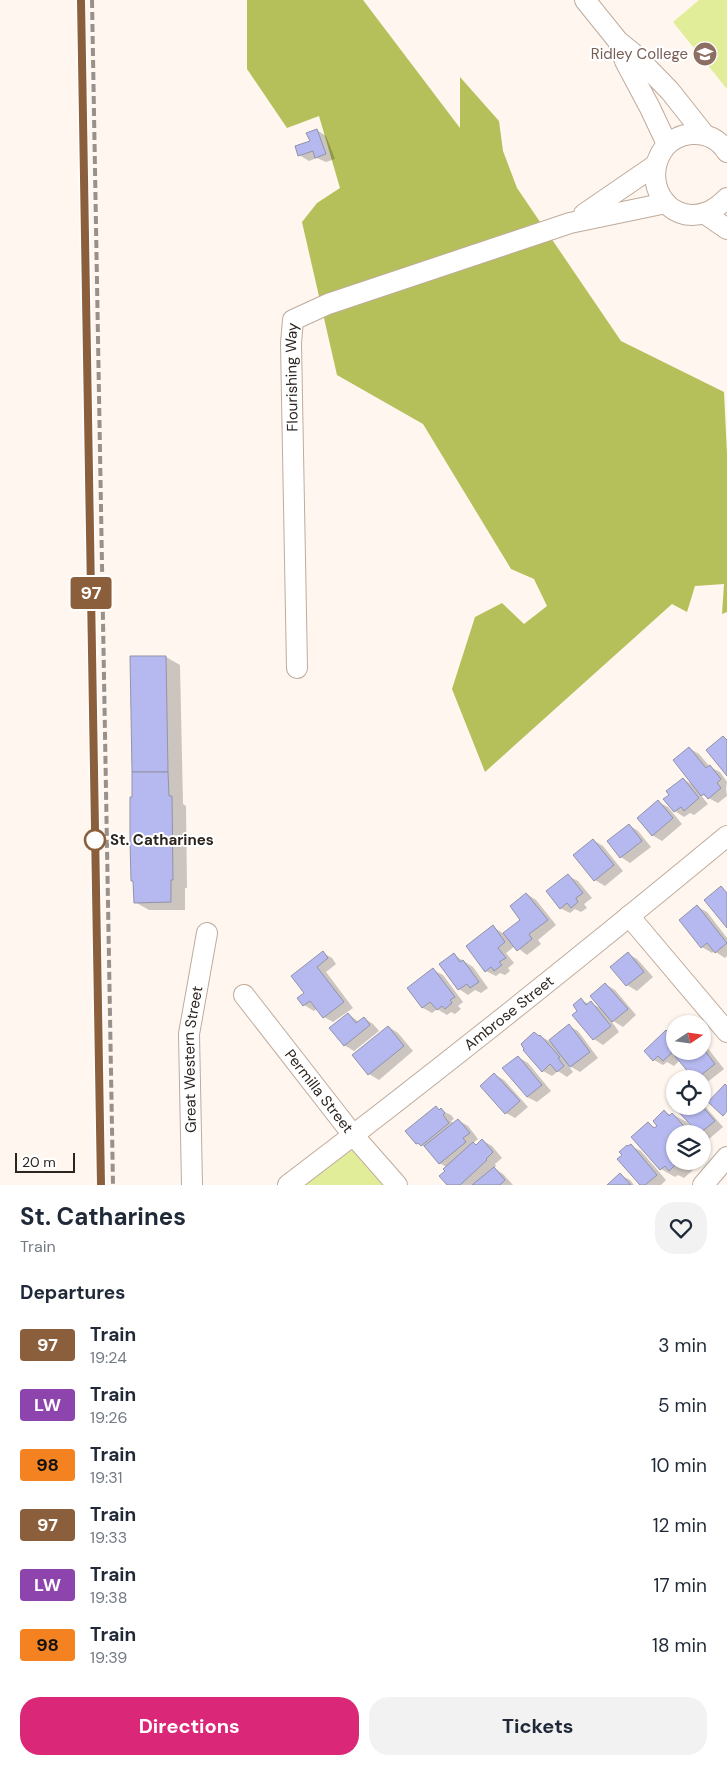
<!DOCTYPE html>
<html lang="en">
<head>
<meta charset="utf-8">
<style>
	body { margin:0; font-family:"DM Sans",sans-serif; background:#f2f2f3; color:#1f2937; height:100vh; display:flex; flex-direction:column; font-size:19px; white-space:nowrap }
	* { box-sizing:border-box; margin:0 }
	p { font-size:16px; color:#747a83 }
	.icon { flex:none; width:28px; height:28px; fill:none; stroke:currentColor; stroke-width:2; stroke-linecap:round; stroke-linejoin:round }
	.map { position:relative; height:1185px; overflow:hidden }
	.side { display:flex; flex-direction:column; background:#fff; flex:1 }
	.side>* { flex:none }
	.badge { padding:0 10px; border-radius:4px; font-size:18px; line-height:32px }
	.needle { width:32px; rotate:77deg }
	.buttons { position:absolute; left:666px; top:1015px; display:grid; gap:10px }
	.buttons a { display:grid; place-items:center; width:45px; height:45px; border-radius:50%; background:#fff; box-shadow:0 1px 4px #0004; font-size:25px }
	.scale { position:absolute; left:15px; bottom:12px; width:60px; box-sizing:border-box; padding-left:5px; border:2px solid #2c251f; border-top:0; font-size:14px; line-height:18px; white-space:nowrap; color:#2c251f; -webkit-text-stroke:4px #fff; paint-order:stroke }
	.map>.badge { position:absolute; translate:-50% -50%; box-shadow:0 0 0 2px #fff }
	h2 { padding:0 20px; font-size:19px; line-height:45px }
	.round { display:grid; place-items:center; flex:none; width:52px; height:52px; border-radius:20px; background:#f2f2f3 }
	.head { display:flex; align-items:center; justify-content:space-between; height:85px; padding:0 20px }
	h1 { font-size:24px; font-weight:700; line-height:38px }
	.primary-button { display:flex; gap:10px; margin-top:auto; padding:10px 20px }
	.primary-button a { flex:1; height:58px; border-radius:20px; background:#db2777; color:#fff; font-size:20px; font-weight:700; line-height:58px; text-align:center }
	.primary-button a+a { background:#f2f2f3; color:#1f2937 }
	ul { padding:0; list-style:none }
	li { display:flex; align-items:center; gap:15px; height:60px; padding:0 20px }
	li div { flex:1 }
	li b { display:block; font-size:19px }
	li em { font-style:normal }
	li .badge { min-width:55px; font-weight:700; text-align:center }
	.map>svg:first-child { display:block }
</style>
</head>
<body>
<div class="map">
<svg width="727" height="1185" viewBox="0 0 727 1185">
	<rect width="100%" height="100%" fill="#fef6ef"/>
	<g fill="#e2ed9a">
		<polygon points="699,0 727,0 727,89 673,22"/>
		<polygon points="355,1150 387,1185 305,1185 346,1152"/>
	</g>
	<polygon fill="#b5c05a" points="247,0 363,0 460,128 460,77 499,121 503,151 517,188 621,341 724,392 727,454 727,612 722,614 724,584 695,586 687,612 672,604 485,772 452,689 475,617 502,603 524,624 547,606 534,579 511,569 423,424 337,375 302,222 317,203 340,188 319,116 287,128 247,69"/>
	<g fill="#0003">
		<polygon points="317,130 326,136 335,159 326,162 317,158 309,161 299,155 311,142"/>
		<polygon points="166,657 180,665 183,804 186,806 187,888 185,888 185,910 149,910 135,902 134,798"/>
		<polygon points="689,748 699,754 710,767 720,772 727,782 726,789 727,796 718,803 699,793 708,804 694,815 690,813 684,817 675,811 671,795 683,779 695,786"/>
		<polygon points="658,802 668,807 682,824 662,841 652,835"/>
		<polygon points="629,825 638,831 651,847 630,863 621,857"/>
		<polygon points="593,840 603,846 623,871 605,886 595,880 575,855"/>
		<polygon points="568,876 578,881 592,898 584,904 587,908 581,912 575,909 570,913 560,908"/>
		<polygon points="527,894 536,900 556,925 538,940 541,944 527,955 515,946 506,953 514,963 508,968 510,971 505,975 500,973 496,976 486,971 467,946 493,927 504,934 522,920"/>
		<polygon points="698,907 707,912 727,938 727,956 725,958 714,951 712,953 702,947"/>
		<polygon points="323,953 332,958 336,964 326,972 353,1008 333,1022 324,1017 317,1008 314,1011 304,1005 299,999 305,994"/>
		<polygon points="628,954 637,959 653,977 637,991 627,985 612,967"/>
		<polygon points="454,955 473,967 488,988 481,993 475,990 468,995 459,989"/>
		<polygon points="433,970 443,975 463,1002 458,1006 461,1009 455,1014 451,1012 447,1015 437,1009 432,1013 423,1008 409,988"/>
		<polygon points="605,984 615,990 636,1015 623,1027 610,1019 619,1032 603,1045 594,1039 579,1011 581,1000 589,1004 591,1003 602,1009"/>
		<polygon points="348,1014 359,1022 364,1018 373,1024 379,1031 354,1051 344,1045"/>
		<polygon points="569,1026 578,1031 598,1058 580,1072 568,1065 573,1072 567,1077 558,1071 552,1076 543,1071 535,1033 554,1044"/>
		<polygon points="389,1027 398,1033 413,1051 379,1080 369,1074"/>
		<polygon points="666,1031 675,1036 675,1051 702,1051 702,1045 706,1046 724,1069 705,1084 702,1083 702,1079 695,1079 680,1060 674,1066 667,1062 663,1065 654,1060"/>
		<polygon points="518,1057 528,1063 551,1091 537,1102 527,1097"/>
		<polygon points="494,1074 504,1080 528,1107 515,1118 506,1113"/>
		<polygon points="702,1103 723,1127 709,1139 701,1134 677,1108 679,1106 702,1106"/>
		<polygon points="436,1108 451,1115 454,1119 451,1121 454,1124 458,1120 468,1126 478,1139 473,1143 477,1145 482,1140 492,1146 502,1158 495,1164 496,1166 494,1168 503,1174 513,1185 449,1185 447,1167 439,1163 427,1148 417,1143"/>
		<polygon points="665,1112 671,1115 672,1114 687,1122 697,1134 675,1134 675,1161 702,1161 702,1140 709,1147 706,1150 710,1155 699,1165 693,1161 689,1164 694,1169 684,1178 678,1175 675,1177 661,1169 648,1124 656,1128"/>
		<polygon points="631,1146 641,1151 666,1180 661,1185 642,1185"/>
		<polygon points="620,1175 630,1180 634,1185 609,1185"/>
	</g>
	<g fill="#b6b9f0" stroke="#9193a8">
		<polygon points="317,129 326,154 315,158 313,151 298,156 295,146 310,141 306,133"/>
		<polygon points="130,656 166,656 168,772 132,772"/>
		<polygon points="723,736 727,740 727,776 706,750"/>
		<polygon points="689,747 706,768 710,765 721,779 717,783 721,788 708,799 704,794 701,796 673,760"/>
		<polygon points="132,772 168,772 169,796 172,796 173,880 171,880 171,902 134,903 133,881 131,881 130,840 130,797 132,797"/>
		<polygon points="683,778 699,798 684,811 681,807 674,812 663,799 669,795 666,791"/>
		<polygon points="658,800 673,818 652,836 637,818"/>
		<polygon points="629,824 642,841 620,858 607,841"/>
		<polygon points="593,839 614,865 594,881 573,855"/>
		<polygon points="568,874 583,893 576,898 578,902 571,908 567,903 560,909 546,891"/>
		<polygon points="721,886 727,893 727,928 704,900"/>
		<polygon points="526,893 548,920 529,934 532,939 517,951 503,933 520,920 510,906"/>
		<polygon points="697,905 727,943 715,953 707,943 701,948 679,920"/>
		<polygon points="493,925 505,942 498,948 506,958 499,962 502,965 494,971 491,967 485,972 466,946"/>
		<polygon points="323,951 328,958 317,967 344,1002 323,1018 310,1001 303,1006 297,998 304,993 291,976"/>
		<polygon points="628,952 644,972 626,986 610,967"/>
		<polygon points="454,953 460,962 463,960 479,982 470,988 467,984 458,990 439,964"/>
		<polygon points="433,968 455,997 450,1000 452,1003 445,1009 442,1006 437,1010 430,1002 422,1008 407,988"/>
		<polygon points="605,983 628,1009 612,1022 590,996"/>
		<polygon points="581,998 586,1005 591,1001 611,1026 593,1040 572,1015 577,1011 573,1005"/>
		<polygon points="348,1013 356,1023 364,1017 370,1025 344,1046 329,1028"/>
		<polygon points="569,1024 590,1052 570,1067 549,1040"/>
		<polygon points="388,1026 404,1046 368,1075 352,1055"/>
		<polygon points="666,1030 675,1039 675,1050 663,1061 658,1056 653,1061 644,1051"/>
		<polygon points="534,1032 539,1036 540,1035 560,1057 558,1058 564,1066 557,1072 550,1064 542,1072 523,1050 524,1049 521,1044"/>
		<polygon points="702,1047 715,1064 696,1079 694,1079 675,1056 681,1051 702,1051"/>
		<polygon points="518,1056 542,1085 527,1097 502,1068"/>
		<polygon points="494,1073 520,1101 505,1114 480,1086"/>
		<polygon points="725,1084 727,1086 727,1111 723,1116 708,1102"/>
		<polygon points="436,1106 439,1110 441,1108 445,1113 443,1115 449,1123 421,1146 418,1143 416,1144 405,1131"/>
		<polygon points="677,1106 702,1106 715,1121 699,1134 675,1108"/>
		<polygon points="664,1110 669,1116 672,1113 691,1134 675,1134 675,1161 679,1161 669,1171 665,1166 660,1170 631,1137 648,1122 654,1128 657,1126 653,1121"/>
		<polygon points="458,1119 470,1133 463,1138 466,1142 439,1164 424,1146"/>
		<polygon points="482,1139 493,1152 486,1159 487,1160 460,1185 447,1185 439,1176 445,1171 443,1169 473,1142 476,1145"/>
		<polygon points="631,1144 657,1175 645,1185 640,1185 617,1159 622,1155 619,1152 627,1145 628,1146"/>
		<polygon points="494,1167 505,1180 500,1185 472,1185"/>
		<polygon points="620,1173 631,1185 607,1185"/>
	</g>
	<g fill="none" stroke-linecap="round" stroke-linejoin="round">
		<defs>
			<g id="minor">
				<polyline points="585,0 618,41 634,54 670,91 704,134"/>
				<polyline points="619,45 625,61 650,108 667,144"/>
				<path d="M727,152c-8,-13 -21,-19 -36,-18 -10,1 -20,6 -26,13 -25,32 1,78 40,66 9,-3 15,-8 22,-15"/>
				<polyline points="704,213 727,229"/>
				<polyline points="584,214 654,166"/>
				<path id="s1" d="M297,668l-6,-325 2,-23 35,-16 242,-81 96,-20"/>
				<polyline points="629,916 727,1032"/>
				<path id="s2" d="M244,995l109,140 44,50"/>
				<path id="s3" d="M192,1185l-3,-151 18,-101"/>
				<path id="s4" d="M288,1185c149,-113 295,-230 439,-349"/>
				<polyline points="703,1185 727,1157"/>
			</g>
		</defs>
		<use href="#minor" stroke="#bfab9c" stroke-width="22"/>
		<use href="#minor" stroke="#fff" stroke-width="20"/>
		<g stroke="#98908a" stroke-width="4" stroke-dasharray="8 4" stroke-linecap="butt">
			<polyline points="81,0 101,1185"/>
			<polyline points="92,0 113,1185"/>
		</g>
	</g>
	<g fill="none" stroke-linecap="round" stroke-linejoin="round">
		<defs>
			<polyline id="line" points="81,0 101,1185"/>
		</defs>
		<use href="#line" stroke="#fff" stroke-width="11"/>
		<use href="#line" stroke="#8b5e3c" stroke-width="8"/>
	</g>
	<defs>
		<symbol id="school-disc" viewBox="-11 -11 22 22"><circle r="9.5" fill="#8d6e63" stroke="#fff"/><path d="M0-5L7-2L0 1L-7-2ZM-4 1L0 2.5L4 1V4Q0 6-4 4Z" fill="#fff"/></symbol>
	</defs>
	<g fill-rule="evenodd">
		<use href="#school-disc" x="691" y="40" width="28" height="28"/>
	</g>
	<circle fill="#fff" stroke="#8b5e3c" stroke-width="2.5" cx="95" cy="840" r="10"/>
	<g text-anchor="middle" stroke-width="4" stroke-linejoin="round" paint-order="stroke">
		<g font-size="15" fill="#785e54" stroke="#fff" text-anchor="end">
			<text x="688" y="59">Ridley College</text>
		</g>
		<g font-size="15" fill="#2c251f" stroke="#fff">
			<text dy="5" stroke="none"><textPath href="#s1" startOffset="291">Flourishing Way</textPath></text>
			<text dy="5" stroke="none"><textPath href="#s4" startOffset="280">Ambrose Street</textPath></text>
			<text dy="5" stroke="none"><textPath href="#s3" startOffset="126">Great Western Street</textPath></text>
			<text dy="5" stroke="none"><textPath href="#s2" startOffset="122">Permilla Street</textPath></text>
		</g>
		<g font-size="15" font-weight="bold" fill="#2c251f" stroke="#fff" text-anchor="start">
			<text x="110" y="845">St. Catharines</text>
		</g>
	</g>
</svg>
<div class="buttons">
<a><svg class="needle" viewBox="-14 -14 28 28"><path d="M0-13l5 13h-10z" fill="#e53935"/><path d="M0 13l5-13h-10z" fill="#747a83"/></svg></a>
<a><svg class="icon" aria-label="locate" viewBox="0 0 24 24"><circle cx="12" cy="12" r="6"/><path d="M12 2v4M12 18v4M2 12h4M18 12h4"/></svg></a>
<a><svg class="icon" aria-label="layers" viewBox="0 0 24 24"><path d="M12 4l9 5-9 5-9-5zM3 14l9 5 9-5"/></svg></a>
</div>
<div class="scale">20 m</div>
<b class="badge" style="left:91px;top:593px;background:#8b5e3c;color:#fff">97</b>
</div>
<section class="side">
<div class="head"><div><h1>St. Catharines</h1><p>Train</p></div><a class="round"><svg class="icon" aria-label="heart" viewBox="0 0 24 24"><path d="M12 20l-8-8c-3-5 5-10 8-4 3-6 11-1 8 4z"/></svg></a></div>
<h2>Departures</h2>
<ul>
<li><span class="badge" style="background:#8b5e3c;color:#fff">97</span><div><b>Train</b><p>19:24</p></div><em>3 min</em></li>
<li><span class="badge" style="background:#8e44ad;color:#fff">LW</span><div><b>Train</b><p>19:26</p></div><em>5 min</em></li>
<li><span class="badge" style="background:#f58220;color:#111">98</span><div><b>Train</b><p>19:31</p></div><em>10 min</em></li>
<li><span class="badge" style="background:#8b5e3c;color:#fff">97</span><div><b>Train</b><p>19:33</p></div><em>12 min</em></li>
<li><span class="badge" style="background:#8e44ad;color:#fff">LW</span><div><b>Train</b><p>19:38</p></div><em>17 min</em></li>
<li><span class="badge" style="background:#f58220;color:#111">98</span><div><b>Train</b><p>19:39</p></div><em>18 min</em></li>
</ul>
<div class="primary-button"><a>Directions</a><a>Tickets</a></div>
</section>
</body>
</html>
